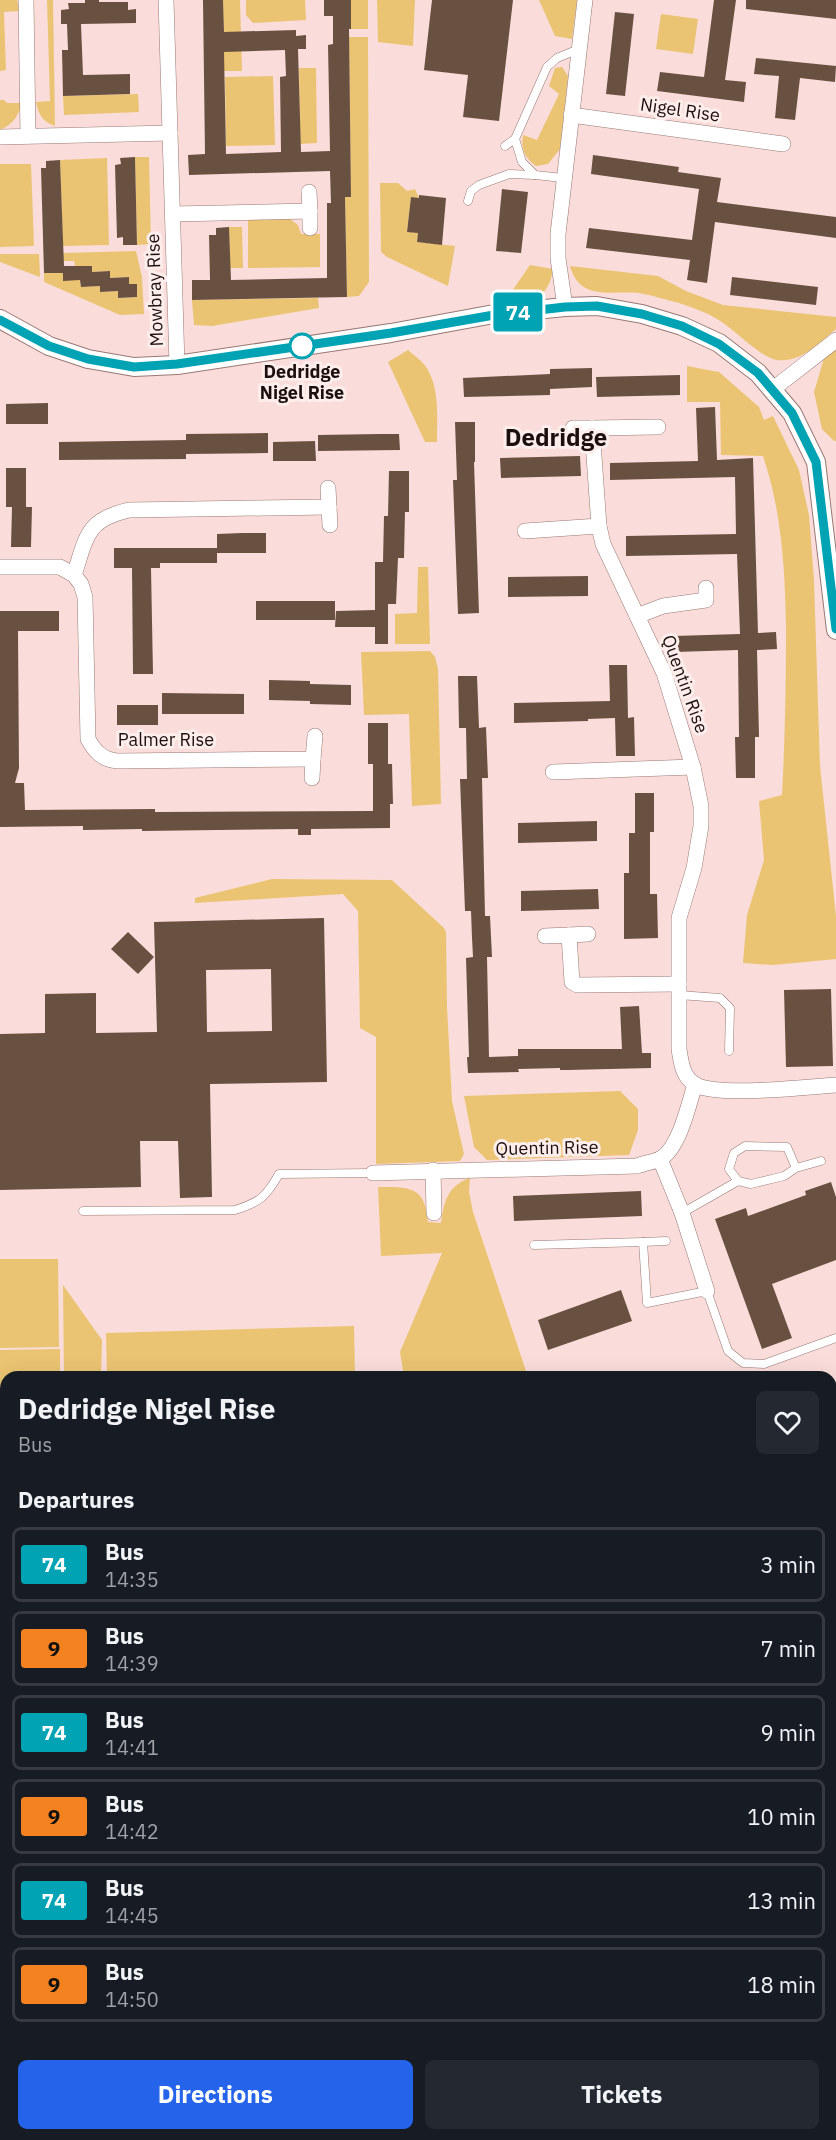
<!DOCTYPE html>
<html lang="en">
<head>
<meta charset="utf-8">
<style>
	body { margin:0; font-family:"IBM Plex Sans",sans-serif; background:#242831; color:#f1f3f6; height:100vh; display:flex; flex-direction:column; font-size:22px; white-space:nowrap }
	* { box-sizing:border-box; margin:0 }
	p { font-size:20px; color:#9ea1a6 }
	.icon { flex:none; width:33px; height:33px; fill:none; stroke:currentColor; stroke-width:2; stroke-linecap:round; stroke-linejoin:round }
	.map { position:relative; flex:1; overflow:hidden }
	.drawer { position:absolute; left:0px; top:1371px; width:837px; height:770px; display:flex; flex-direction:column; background:#171b24; border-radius:18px 18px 0 0; box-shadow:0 6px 24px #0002 }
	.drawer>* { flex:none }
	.badge { padding:0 12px; border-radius:4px; font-size:21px; line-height:39px }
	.map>.badge { position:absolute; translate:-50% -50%; box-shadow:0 0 0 3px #fff }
	h2 { padding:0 18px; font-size:22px; line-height:54px }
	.round { display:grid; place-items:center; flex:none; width:63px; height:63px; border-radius:9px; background:#242831 }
	.head { display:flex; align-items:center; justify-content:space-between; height:102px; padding:0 18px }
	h1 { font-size:28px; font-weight:800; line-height:45px }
	.action { display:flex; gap:12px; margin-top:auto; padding:12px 18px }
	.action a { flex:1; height:69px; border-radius:9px; background:#2563eb; color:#fff; font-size:24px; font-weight:800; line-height:69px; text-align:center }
	.action a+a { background:#242831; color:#f1f3f6 }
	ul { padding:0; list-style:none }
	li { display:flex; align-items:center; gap:18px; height:75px; margin:0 12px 9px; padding:0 6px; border:3px solid #363941; border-radius:9px }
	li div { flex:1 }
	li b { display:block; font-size:22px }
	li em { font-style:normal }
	li .badge { min-width:66px; font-weight:700; text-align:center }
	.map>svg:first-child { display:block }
</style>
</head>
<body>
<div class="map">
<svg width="836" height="2140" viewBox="0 0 836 2140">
	<rect width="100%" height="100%" fill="#faddda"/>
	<g fill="#eac472">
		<polygon points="0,0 17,0 20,11 4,12 6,70 0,71"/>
		<path d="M47,0h6l2,126c-13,-5 -16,-11 -19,-24l14,-1z"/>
		<polygon points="223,0 240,0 242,71 224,71"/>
		<polygon points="246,0 305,0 306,20 253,23 246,15"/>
		<rect x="351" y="0" width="17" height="29"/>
		<polygon points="377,0 415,0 413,46 378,42"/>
		<polygon points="539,0 577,0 572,39 555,36"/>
		<polygon points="661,14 698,19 693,54 656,49"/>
		<polygon points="349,37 368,37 369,282 359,296 347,297 345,197 351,197"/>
		<path d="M562,67l6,9 -8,73 -12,15 -12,2c-12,-9 -15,-17 -13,-31l14,5 22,-46 -10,-8 6,-18z"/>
		<polygon points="299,68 316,68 317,143 300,144"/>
		<polygon points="273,76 275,145 226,146 225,77"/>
		<polygon points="138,94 139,112 64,115 63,96"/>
		<path d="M0,100h4l3,3h15c-4,14 -9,21 -22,27z"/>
		<polygon points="135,157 149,157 151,244 137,245"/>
		<polygon points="107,158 109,245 63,246 60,160"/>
		<polygon points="0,164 31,164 34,246 0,247"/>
		<polygon points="380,183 398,183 407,191 415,189 419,198 411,197 407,231 418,233 417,242 455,246 448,286 387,257 381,252"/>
		<polygon points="290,219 298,225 301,234 320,234 320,267 248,268 248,220"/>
		<polygon points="229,227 242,227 243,268 230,268"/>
		<polygon points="136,251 142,277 144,314 120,315 44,282 44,273 63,273 63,280 80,280 81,287 100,286 100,292 118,291 118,298 137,297 137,284 129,284 129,277 110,278 110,271 92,272 91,266 75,266 74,261 63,261 63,253"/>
		<polygon points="0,254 39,254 40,277 0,262"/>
		<path d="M530,265l23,4c-5,32 -20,29 -48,32z"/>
		<path d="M570,266l88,10 28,15 37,14 113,12v12c-17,14 -35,34 -59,31 -16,-2 -44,-32 -60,-41 -11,-7 -26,-12 -38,-16 -13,-3 -27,-8 -40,-10 -28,-3 -59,9 -69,-27z"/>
		<polygon points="318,298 319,308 212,326 194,325 192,300"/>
		<polygon points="836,347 836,441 834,441 822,429 814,392 825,355"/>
		<path d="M408,350c6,5 14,11 18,17 14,20 11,52 11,75h-12l-37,-80z"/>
		<path d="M687,366l32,6 40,35 5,13 9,-4 26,54 10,45 5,65 6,186 16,150v43l-63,6 -30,-2 4,-48 17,-55 -5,-59 23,-6c3,-56 4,-111 4,-166 -1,-59 -4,-117 -23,-173l-42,-1 -1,-53h-33z"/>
		<polygon points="418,567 428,567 430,644 395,644 395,614 417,613"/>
		<polygon points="430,651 435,657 438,669 441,804 412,806 409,714 364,715 361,652"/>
		<polygon points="272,879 392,880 444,928 446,932 447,1007 452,1101 464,1154 460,1161 376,1164 376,1037 360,1028 358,911 343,894 195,903 195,898"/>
		<polygon points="620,1091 638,1109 638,1130 629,1155 487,1160 474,1147 464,1096"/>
		<path d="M470,1178l-1,14 4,20 55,165h-124l-4,-25 42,-99 -61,3 -3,-69c32,0 47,-1 50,35l13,1c3,-21 6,-37 29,-45z"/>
		<polygon points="0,1259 58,1259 59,1347 0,1348"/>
		<polygon points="63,1285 102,1340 101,1377 64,1377"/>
		<polygon points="354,1326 355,1377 107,1377 106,1333"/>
		<polygon points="60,1349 60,1377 6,1377 6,1394 0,1394 0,1350"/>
		<polygon points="836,1405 836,1598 831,1601 831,1408"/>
		<polygon points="0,1416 6,1416 6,1528 0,1529"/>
		<polygon points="6,1580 6,1657 0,1649 0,1581"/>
		<polygon points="831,1639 836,1646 836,1811 831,1804"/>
		<polygon points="6,1754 6,1852 0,1854 0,1755"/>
		<polygon points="330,2135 377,2135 379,2140 332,2140"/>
	</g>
	<g fill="#695141" fill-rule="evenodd">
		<polygon points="85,0 99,0 99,2 128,2 128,10 136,9 136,23 81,24 83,75 130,74 130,94 63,96 62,50 68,50 67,24 61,24 61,10 69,9 68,3 85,3"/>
		<path d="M203,0h20l1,32 72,-2v6l10,-1v14h-8l3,103 29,-1 -2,-106 5,-1v-28h-9v-16h27v29h-2l2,168h-6l2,100 -155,3v-20h18l-1,-45h7v-7l13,-1 2,53 96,-2v-75h4l-1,-32 -141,4 -1,-20 17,-1zM285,50l1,26 -6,1 1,75 -55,2 -2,-102z"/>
		<polygon points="432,0 513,0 499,121 463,117 468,75 424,70"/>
		<polygon points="714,0 736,0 725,80 746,82 744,102 657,91 660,72 704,77"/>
		<polygon points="746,0 836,0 836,19 746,9"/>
		<polygon points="615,12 634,14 625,96 606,94"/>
		<polygon points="756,58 836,66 835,82 800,78 795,120 775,118 779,76 754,74"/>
		<polygon points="593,155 679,167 678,172 721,178 717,202 836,217 836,238 715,222 707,283 687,280 690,260 586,248 589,228 692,240 699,189 591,174"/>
		<polygon points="135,157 137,245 123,245 123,237 117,238 115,165 121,164 120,158"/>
		<polygon points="60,160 64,266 92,266 92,272 110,271 110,278 129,277 129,284 137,284 137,297 118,298 118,291 100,292 100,286 81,287 80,280 63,281 63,273 44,273 41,168 46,168 46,161"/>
		<polygon points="502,189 528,192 521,253 496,251"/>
		<polygon points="419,195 446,198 442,245 417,242 418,233 407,232 411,197 419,198"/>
		<polygon points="732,277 818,287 816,305 730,295"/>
		<polygon points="592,368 592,387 550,389 550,395 464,397 463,378 550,374 550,369"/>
		<polygon points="680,375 680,395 597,397 596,377"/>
		<polygon points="48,403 48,424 6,424 6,404"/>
		<polygon points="715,407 717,460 753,458 758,633 776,632 777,649 757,650 759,737 755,737 755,778 736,778 735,737 739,737 738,650 675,652 674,636 740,634 737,554 626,556 626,536 736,534 735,477 610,480 610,463 698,461 696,408"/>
		<polygon points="455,422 475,422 475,462 474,462 479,613 458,614 453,480 457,480"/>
		<polygon points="268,433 268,453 186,454 186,459 59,460 59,442 186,440 186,434"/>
		<polygon points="379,434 399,434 400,450 318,451 318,435"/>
		<polygon points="315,441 316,461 273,461 273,442"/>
		<polygon points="580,456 581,476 501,478 500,458"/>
		<polygon points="6,468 26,468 26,507 32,507 31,547 11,547 12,507 6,507"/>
		<polygon points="389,471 409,471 409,512 405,512 404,558 398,558 396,604 388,604 388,644 375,644 375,627 335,627 336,611 375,610 375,562 383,562 384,516 388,516"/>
		<polygon points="242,533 266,533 266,553 217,553 217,534"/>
		<polygon points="114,548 217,548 217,563 160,563 160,568 151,568 153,674 133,674 132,568 114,568"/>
		<polygon points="588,576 588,596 508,597 508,577"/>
		<rect x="256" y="601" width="79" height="19"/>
		<polygon points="0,611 59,611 59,631 18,631 19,768 15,783 24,783 25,810 155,809 155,812 373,811 373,764 368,764 368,723 388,723 388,764 392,764 393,804 390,804 390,828 311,829 311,835 298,835 298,829 142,831 142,829 83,830 83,826 0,827"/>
		<polygon points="609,665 627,665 628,718 634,717 635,756 616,756 615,718 588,719 588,721 514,723 514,703 610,701"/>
		<polygon points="458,676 477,676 479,728 486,727 488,778 482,778 485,916 490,916 492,957 487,957 489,1057 518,1056 518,1049 622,1049 620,1007 639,1006 642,1053 651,1053 651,1068 568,1070 560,1070 560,1068 518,1069 519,1072 468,1073 467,1057 469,1057 466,958 473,957 472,938 471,911 465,911 460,779 467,779 466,728 459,728"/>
		<polygon points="269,680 310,681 310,684 351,685 351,705 310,704 310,701 269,700"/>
		<polygon points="162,693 244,694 244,714 162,714"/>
		<rect x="117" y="705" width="41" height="20"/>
		<polygon points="635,793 654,793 654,832 650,832 650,894 657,894 658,938 624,939 624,873 629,873 629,833 635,833"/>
		<polygon points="597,821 597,841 518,843 518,823"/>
		<polygon points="598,889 599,909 521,911 521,891"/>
		<path d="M324,918l3,164 -117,2 2,113 -32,1 -2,-57h-38l1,46 -141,3v-156l45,-1v-39l51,-1v40l61,-1 -3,-110zM271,969l1,62 -65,1 -1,-62z"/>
		<polygon points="128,932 154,957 138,974 111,949"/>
		<polygon points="831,989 833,1066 786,1067 784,990"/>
		<polygon points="831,1182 836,1197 836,1260 772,1284 792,1338 762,1349 715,1219 746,1208 748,1216 806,1195 805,1191"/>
		<polygon points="641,1191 642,1216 514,1221 513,1196"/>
		<polygon points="621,1290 632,1321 548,1350 538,1320"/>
	</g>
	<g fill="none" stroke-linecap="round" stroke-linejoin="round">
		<defs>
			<g id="service">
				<polyline points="505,146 515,139"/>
				<polyline points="563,178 535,175 522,162 515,139 547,67 557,58 579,49"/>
				<polyline points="468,201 471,191 479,185 509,174 535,175"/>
				<polyline points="679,995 720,998 730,1008 729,1051"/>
				<polyline points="796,1168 787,1147 745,1146 734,1153 729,1169 738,1181 751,1184 784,1176 796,1168 821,1161"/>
				<path d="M83,1211l152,-1c25,-8 31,-13 44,-36l94,-1"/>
				<polyline points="682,1213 738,1181"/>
				<polyline points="643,1242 666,1241"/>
				<polyline points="534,1245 643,1242 647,1303 707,1291 728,1351 743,1363 764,1364 836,1338"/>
				<polyline points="0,1935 6,1933"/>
				<polyline points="115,2134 115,2140"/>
				<polyline points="305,2134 307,2140"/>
			</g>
			<g id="minor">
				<polyline points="26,0 28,136"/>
				<polyline points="166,0 177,365"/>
				<polyline points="571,115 783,144"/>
				<polyline points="0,137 170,133"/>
				<polyline points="309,192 310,211"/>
				<polyline points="173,214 310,211 310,228"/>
				<polyline points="565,307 558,258 558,234 585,0"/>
				<polyline points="773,389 836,340"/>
				<path d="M573,428h19l7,98 4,18 61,129 29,94 8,39v20l-7,42 -15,50v131c2,14 4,29 17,36 24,12 110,2 140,0"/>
				<polyline points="592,428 658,427"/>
				<polyline points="329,507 330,525"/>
				<polyline points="525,531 599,526"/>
				<path d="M0,567h60l14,8c13,-39 12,-55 55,-65l200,-3 -1,-19"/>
				<path d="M74,575l7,9 4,13 3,142c7,13 15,21 30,22l195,-2 2,-23"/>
				<polyline points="637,616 663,606 706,600 706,588"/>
				<polyline points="553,772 693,767"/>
				<polyline points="312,778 313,759"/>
				<polyline points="569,935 588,934"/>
				<polyline points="545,936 569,935 572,982 577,985 679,984"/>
				<polyline points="660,1159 682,1213 707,1291"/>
				<polyline points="433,1170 434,1213"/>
				<path d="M373,1173l264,-7c7,-3 17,-4 23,-7 19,-10 29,-55 35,-75"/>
				<polyline points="831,1960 836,1977"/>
				<polyline points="537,2134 539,2140"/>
				<polyline points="688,2134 689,2140"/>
			</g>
			<g id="tertiary">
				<polyline points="0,319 49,346 88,359 134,367 177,365 391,333 494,314 565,307 597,306 642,314 682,326 719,343 758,373 792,413 816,462 836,630"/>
				<polyline points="0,1812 6,1812"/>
				<polyline points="396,2134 398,2140"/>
			</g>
		</defs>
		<use href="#service" stroke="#987875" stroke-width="9"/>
		<use href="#minor" stroke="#987875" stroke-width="16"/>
		<use href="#tertiary" stroke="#987875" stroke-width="20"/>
		<use href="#service" stroke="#fff" stroke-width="8"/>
		<use href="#minor" stroke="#fff" stroke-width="15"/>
		<use href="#tertiary" stroke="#fff" stroke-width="18"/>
	</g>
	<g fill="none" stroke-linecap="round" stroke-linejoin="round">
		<defs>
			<polyline id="line" points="0,320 49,346 88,359 134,367 177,364 391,333 494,315 565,307 597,306 642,314 682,326 719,344 758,373 792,413 816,462 836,629"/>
		</defs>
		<use href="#line" stroke="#fff" stroke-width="14"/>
		<use href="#line" stroke="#00a3b4" stroke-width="9"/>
	</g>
	<circle fill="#fff" stroke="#00a3b4" stroke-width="3" cx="302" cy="346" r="12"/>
	<g text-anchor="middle" stroke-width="6" stroke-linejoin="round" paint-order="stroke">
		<g font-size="18" fill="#1c100f" stroke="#fdeeec">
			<text transform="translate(680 110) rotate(8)" y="6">Nigel Rise</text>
			<text transform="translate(155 290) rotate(-92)" y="6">Mowbray Rise</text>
			<text transform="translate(685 684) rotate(70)" y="6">Quentin Rise</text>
			<text x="166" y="746">Palmer Rise</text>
			<text transform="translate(547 1148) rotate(-1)" y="6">Quentin Rise</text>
		</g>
		<g font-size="18" font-weight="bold" fill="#1c100f" stroke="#fdeeec">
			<text x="302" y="378">Dedridge<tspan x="302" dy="21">Nigel Rise</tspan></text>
		</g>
		<g font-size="24" font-weight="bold" fill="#1c100f" stroke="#fdeeec">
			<text x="556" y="446">Dedridge</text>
		</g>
	</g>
</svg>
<b class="badge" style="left:518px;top:312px;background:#00a3b4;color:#fff">74</b>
<section class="drawer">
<div class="head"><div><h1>Dedridge Nigel Rise</h1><p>Bus</p></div><a class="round"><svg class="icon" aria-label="heart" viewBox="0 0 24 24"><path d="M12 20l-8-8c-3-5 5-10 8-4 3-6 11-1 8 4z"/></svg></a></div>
<h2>Departures</h2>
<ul>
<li><span class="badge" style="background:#00a3b4;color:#fff">74</span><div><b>Bus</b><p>14:35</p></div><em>3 min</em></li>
<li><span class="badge" style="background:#f58220;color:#111">9</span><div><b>Bus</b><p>14:39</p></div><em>7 min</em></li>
<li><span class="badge" style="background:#00a3b4;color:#fff">74</span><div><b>Bus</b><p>14:41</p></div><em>9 min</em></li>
<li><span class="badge" style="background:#f58220;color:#111">9</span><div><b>Bus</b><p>14:42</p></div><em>10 min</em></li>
<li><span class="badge" style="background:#00a3b4;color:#fff">74</span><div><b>Bus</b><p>14:45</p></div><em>13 min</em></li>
<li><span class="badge" style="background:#f58220;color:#111">9</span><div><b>Bus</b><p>14:50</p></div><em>18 min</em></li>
</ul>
<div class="action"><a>Directions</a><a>Tickets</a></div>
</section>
</div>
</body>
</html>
